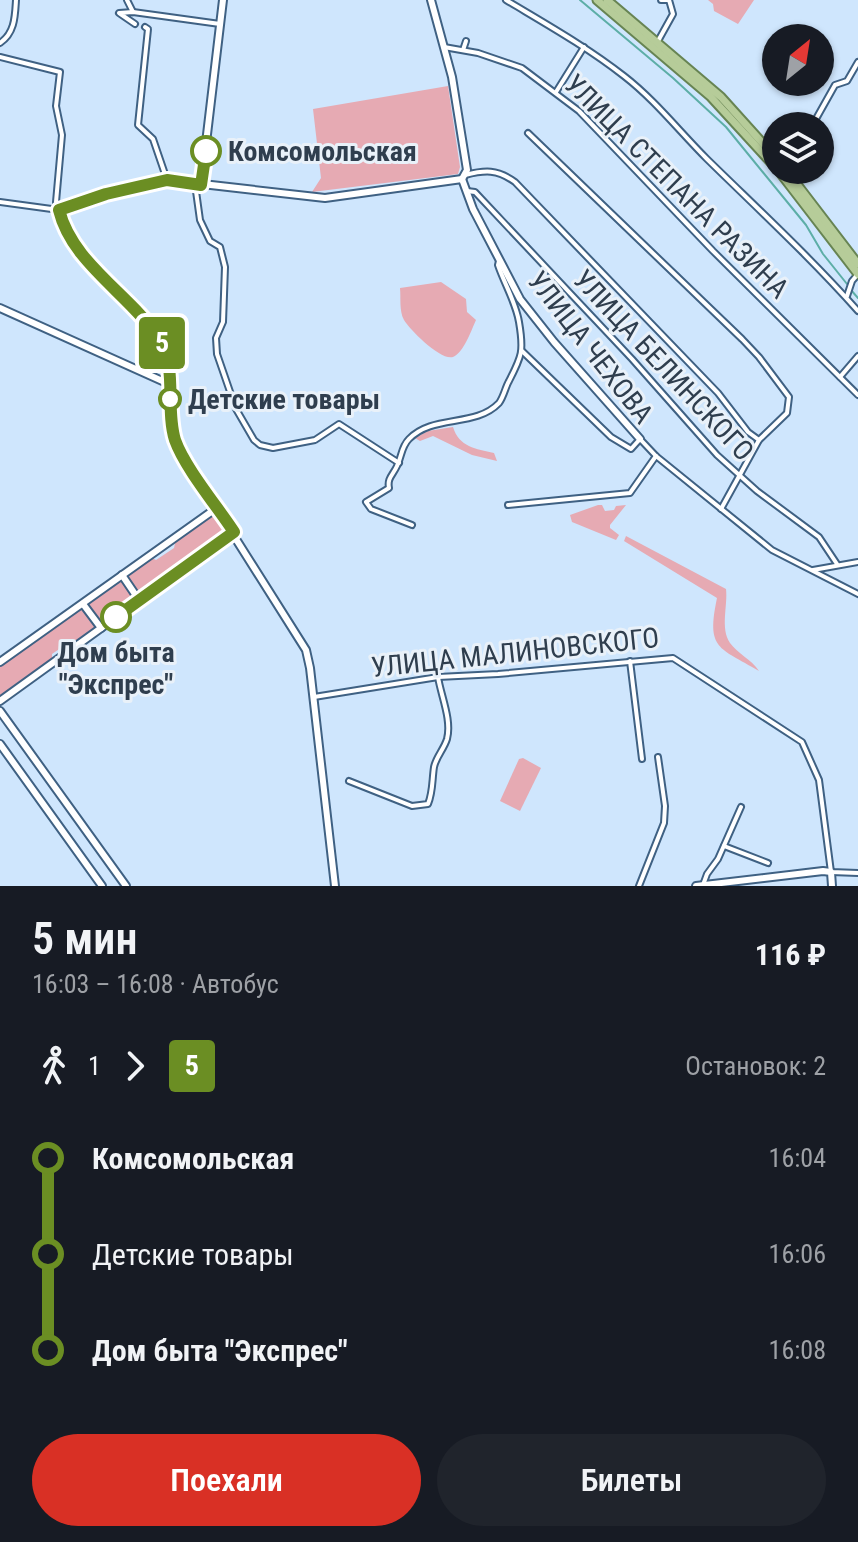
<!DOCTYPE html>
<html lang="ru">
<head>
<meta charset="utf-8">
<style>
	body { margin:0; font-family:"Roboto Condensed",sans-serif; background:#20242c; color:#f1f3f6; height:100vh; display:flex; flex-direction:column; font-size:30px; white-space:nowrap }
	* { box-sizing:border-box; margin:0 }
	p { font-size:26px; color:#9ea1a6 }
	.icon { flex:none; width:44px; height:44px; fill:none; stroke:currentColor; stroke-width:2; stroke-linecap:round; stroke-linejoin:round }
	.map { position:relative; height:886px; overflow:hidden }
	.details { display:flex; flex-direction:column; background:#171b24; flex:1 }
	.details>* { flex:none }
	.badge { padding:0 16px; border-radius:6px; font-size:28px; line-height:52px }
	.needle { width:52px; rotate:30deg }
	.tools { position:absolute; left:762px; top:24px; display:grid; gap:16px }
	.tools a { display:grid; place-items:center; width:72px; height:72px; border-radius:50%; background:#171b24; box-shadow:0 2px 6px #0004; font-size:40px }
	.map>.badge { position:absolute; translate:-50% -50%; box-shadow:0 0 0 4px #fff }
	.legs { display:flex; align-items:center; gap:12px; height:88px; padding:0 32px; font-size:26px }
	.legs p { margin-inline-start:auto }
	.overview { display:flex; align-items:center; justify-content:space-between; height:136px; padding:0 32px }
	h1 { font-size:44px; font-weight:600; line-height:60px }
	.action { display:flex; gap:16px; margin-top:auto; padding:16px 32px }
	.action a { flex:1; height:92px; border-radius:48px; background:#d93025; color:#fff; font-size:32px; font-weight:600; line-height:92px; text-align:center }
	.action a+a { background:#20242c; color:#f1f3f6 }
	ul { padding:0 32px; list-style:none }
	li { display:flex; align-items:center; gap:28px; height:96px; font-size:30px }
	li i { display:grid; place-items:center; width:12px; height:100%; margin:0 10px; background:currentColor }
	li i::after { content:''; width:20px; height:20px; margin:-10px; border:6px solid; border-radius:50%; background:#171b24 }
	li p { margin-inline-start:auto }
	li:first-child i { background:linear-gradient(#0000 50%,currentColor 0) }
	li:last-child i { background:linear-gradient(currentColor 50%,#0000 0) }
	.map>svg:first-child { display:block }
</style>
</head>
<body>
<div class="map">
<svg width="858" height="886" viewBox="0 0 858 886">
	<rect width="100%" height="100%" fill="#cfe6fd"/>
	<g fill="#e6aab3">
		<polygon points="708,0 754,0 738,24 714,11 713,4"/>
		<polygon points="448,86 460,167 458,174 312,192 321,178 313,109"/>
		<path d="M441,282l25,17 1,13 9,8c-5,11 -12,32 -23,37 -12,4 -43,-27 -49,-37 -5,-9 -3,-22 -4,-32z"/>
		<path d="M453,427c6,20 23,22 41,26l3,8 -25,-6 -39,-19 -13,5 -5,-3 13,-7z"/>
		<polygon points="598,505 602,505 605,511 614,510 616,506 626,505 610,525 610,528 619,535 616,540 572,522 570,515"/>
		<polygon points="214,513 228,533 191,559 185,557 164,572 164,578 139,596 127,575 150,557 156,560 174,548 176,539"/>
		<path d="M626,536l100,53c2,17 -6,39 4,54 8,11 21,16 29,28 -40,-24 -53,-21 -42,-73l-93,-57z"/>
		<polygon points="119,580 123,580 135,599 104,621 99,621 89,607 89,602"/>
		<polygon points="83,606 98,626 73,645 68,643 52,654 52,660 0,697 0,665"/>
		<polygon points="523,758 541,768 520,811 500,801 519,759"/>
	</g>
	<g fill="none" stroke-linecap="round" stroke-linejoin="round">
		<g stroke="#5daea7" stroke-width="2">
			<polyline points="580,0 673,78 726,127 806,225 823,254 847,284"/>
			<polyline points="851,290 858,298"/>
		</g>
		<defs>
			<g id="street">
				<polyline points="127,0 133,12"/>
				<path d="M506,0c40,24 81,47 118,76 31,24 55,55 83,83 51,50 103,98 151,152"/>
				<polyline points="135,24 119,13 133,12 220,24"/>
				<polyline points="145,27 148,29 138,125 153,139 167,180"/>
				<polyline points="658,41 673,14 669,0 661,0"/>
				<path d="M0,43c15,-10 15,-27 16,-43"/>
				<polyline points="444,47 478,53 522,68 579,111 713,251 858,395"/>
				<polyline points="463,50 466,41"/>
				<polyline points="0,57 60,72 56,106 62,135 56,202 59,210 0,202"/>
				<polyline points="556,92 584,47"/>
				<polyline points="812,126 835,85 847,81 858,62"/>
				<polyline points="528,133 742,339 759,357 789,397 787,413 759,440 721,509"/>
				<path d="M465,175c20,-5 32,-6 50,7l203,211 30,39 11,8"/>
				<polyline points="195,184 200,220 210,241 220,247 225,267 223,322 216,338 217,354 236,409 254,440 260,445 273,448 315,440 339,424 399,463"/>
				<polyline points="467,191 475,192 632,359 717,455 757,491 819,537 837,564"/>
				<polyline points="847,296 852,281 858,274"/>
				<polyline points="522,351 611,437 631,449 640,439 656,456 772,550 858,594"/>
				<polyline points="840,377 858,356"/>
				<polyline points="508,505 630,493 656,456"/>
				<path d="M412,525l-41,-16 -5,-7 23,-14c-2,-10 4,-13 8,-22 5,-10 4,-19 12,-27 24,-25 66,-11 90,-36 5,-7 6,-15 10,-22 13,-25 15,-30 10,-59 -3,-19 -15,-39 -21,-57l1,-4"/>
				<polyline points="813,570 858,562"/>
				<polyline points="630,661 642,759"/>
				<polyline points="314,697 438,677 498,674 673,658 802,742 819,780 831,872 858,873"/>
				<path d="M349,781l63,25 16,-2c5,-12 4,-24 6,-37 2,-10 10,-18 13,-28 5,-19 -6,-43 -9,-62"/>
				<polyline points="724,846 768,863"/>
				<polyline points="703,885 707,874 718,859 741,807"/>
				<polyline points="639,886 664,823 665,806 658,757"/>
			</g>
			<g id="secondary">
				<polyline points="431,0 452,77 467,170 462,179"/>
				<polyline points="462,179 473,209 520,299 554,342 640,439"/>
				<polyline points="201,185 223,0"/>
				<polyline points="0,308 169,384"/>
				<polyline points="122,575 139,600"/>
				<polyline points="83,604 101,628"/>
				<polyline points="0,662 218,507"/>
				<polyline points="0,701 234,532"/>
				<polyline points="0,711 126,886"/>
				<polyline points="0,744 102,886"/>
				<path d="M335,886l-25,-218 -4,-18 -127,-201c-14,-33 0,-80 -19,-109 -29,-46 -87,-76 -101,-130l47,-16 61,-14 158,18 137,-19"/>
				<polyline points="696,886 823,871 831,872 832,886"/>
			</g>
			<g id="primary">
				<polyline points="597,0 710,96 776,168"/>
				<polyline points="607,0 721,97 776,158"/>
				<polyline points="778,170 858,274"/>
				<polyline points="786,170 858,264"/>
			</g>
		</defs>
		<use href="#street" stroke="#3f6183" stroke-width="8"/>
		<use href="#secondary" stroke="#3f6183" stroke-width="10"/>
		<use href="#primary" stroke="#678453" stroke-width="11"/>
		<use href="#street" stroke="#fff" stroke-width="4"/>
		<use href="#secondary" stroke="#fff" stroke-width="6"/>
		<use href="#primary" stroke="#b6cc99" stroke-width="7"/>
	</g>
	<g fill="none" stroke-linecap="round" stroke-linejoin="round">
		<defs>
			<path id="line-1" d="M116,617l118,-85c-17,-26 -49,-64 -59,-92 -10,-32 3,-73 -16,-102 -30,-44 -87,-75 -100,-128l47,-16 61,-14 34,5 5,-34"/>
		</defs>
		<use href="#line-1" stroke="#fff" stroke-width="18"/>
		<use href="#line-1" stroke="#6b8e23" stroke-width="12"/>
	</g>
	<g fill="#fff" stroke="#6b8e23" stroke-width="4">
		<circle cx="206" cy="151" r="14"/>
		<circle cx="170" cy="399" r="10"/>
		<circle cx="116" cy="617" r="14"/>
	</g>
	<g text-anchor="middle" stroke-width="6" stroke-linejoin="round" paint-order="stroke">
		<g font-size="28" font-weight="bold" fill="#2f3e4e" stroke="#e9f1f9" text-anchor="start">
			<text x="228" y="161">Комсомольская</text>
			<text x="188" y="409">Детские товары</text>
			<text x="116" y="662" text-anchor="middle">Дом быта<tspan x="116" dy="32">"Экспрес"</tspan></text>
		</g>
		<g font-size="28" fill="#2f3e4e" stroke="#e9f1f9">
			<text transform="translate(677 186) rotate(45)" y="10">УЛИЦА СТЕПАНА РАЗИНА</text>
			<text transform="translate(591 347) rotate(52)" y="10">УЛИЦА ЧЕХОВА</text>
			<text transform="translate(664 365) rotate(47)" y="10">УЛИЦА БЕЛИНСКОГО</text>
			<text transform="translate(515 652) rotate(-6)" y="10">УЛИЦА МАЛИНОВСКОГО</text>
		</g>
	</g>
</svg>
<div class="tools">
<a><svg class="needle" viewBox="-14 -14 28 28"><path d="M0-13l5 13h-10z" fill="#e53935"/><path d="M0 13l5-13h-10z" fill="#9ea1a6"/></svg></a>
<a><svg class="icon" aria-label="layers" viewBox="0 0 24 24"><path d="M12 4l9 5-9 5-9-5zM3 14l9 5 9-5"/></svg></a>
</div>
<b class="badge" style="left:162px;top:343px;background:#6b8e23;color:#fff">5</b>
</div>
<section class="details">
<div class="overview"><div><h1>5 мин</h1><p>16:03 – 16:08 · Автобус</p></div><b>116 ₽</b></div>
<div class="legs"><svg class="icon" aria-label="walk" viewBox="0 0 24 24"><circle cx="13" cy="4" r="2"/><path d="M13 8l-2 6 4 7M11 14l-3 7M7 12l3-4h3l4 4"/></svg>1<svg class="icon" aria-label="forward" viewBox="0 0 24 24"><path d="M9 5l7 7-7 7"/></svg><b class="badge" style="background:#6b8e23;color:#fff">5</b><p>Остановок: 2</p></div>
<ul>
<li><i style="color:#6b8e23"></i><b>Комсомольская</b><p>16:04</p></li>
<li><i style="color:#6b8e23"></i><span>Детские товары</span><p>16:06</p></li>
<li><i style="color:#6b8e23"></i><b>Дом быта &quot;Экспрес&quot;</b><p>16:08</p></li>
</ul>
<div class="action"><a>Поехали</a><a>Билеты</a></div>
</section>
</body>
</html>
